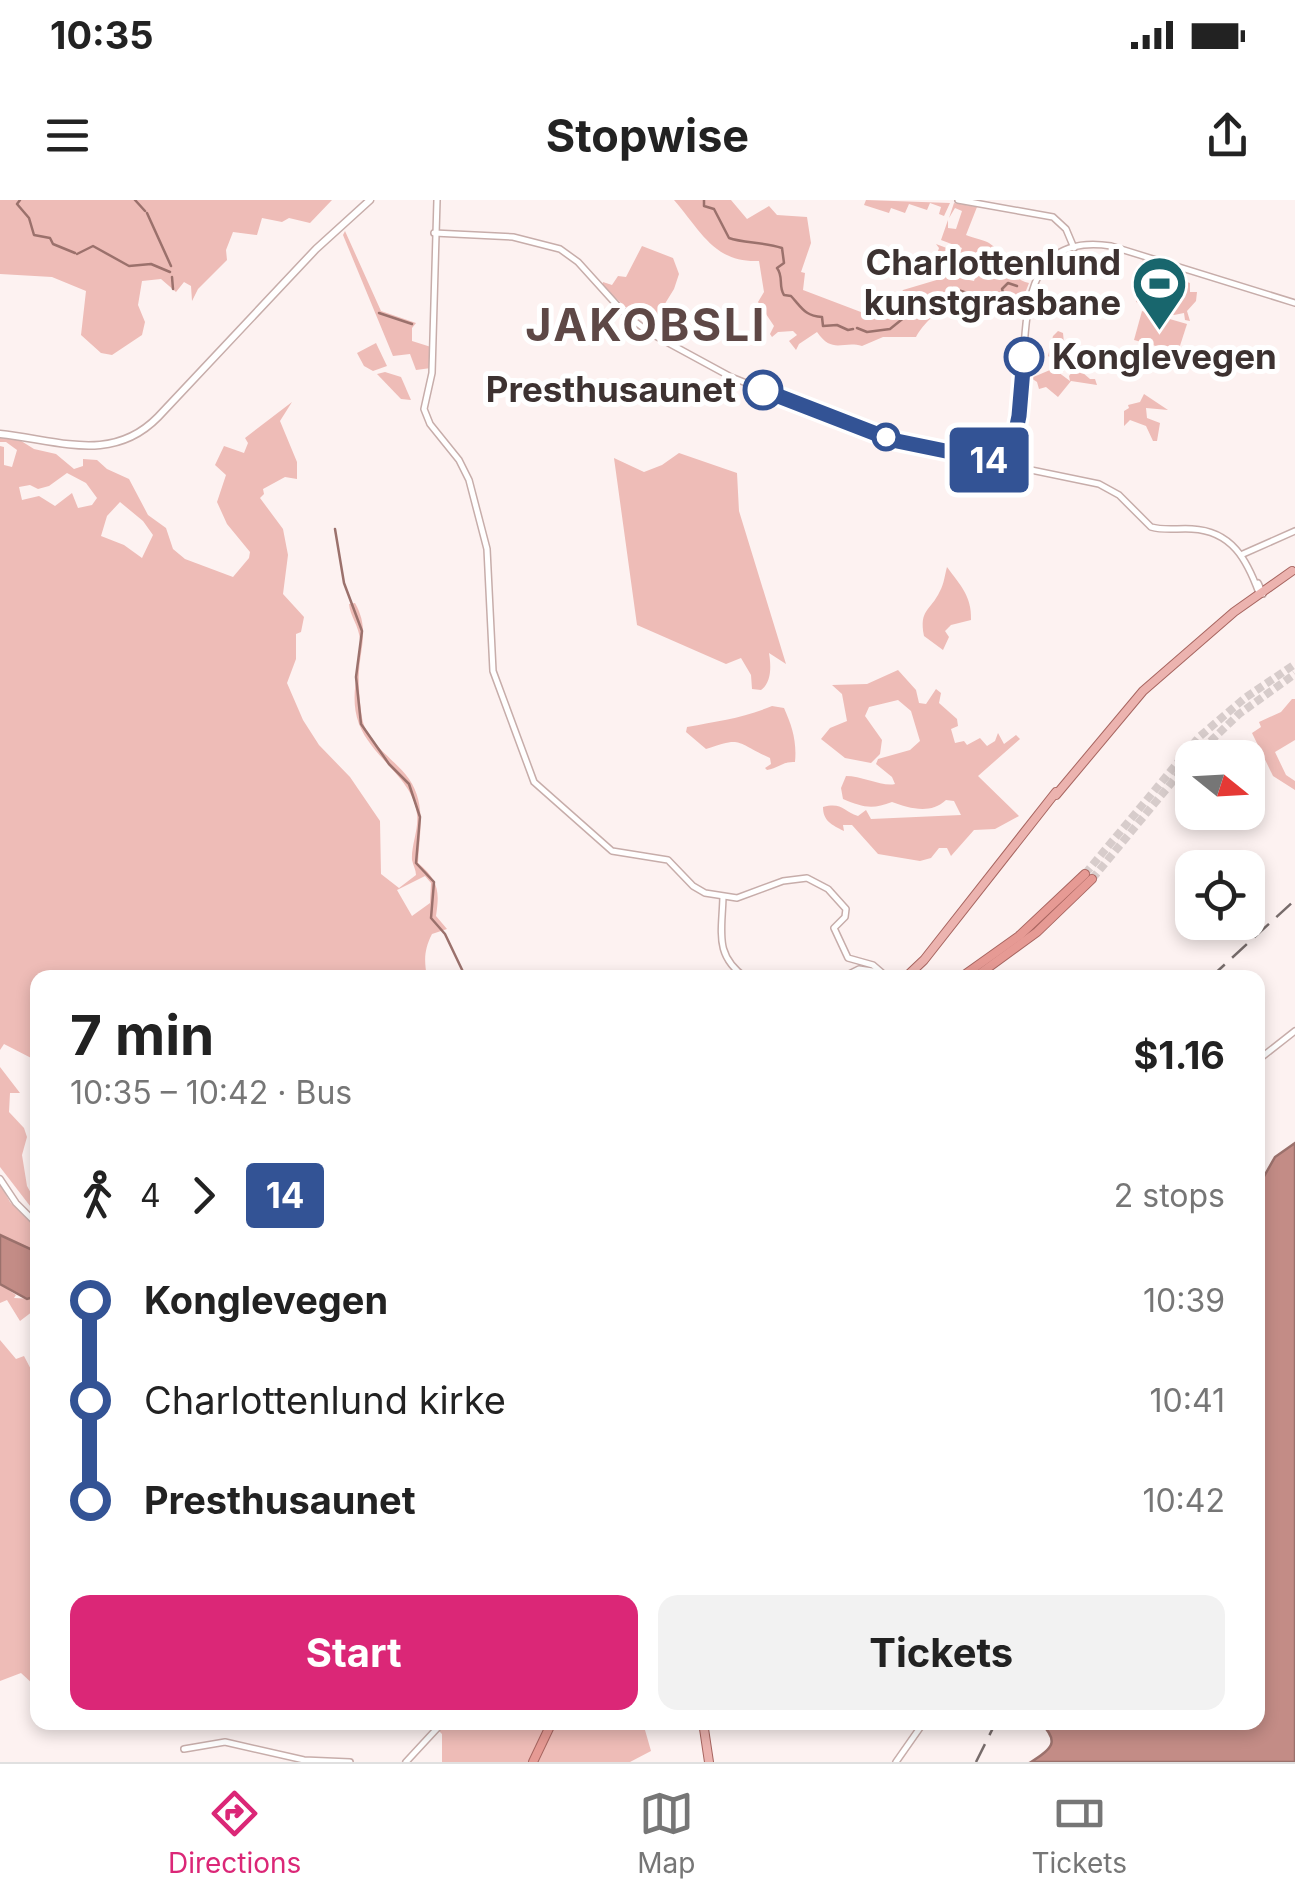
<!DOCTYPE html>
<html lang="en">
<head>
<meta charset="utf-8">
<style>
	body { margin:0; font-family:Inter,sans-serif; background:#f2f2f2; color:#222; height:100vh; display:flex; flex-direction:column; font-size:38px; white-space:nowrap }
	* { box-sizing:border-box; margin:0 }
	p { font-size:32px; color:#767676 }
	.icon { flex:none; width:55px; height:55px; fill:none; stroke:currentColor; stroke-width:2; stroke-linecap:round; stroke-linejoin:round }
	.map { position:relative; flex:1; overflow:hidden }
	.panel { position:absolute; left:30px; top:770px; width:1235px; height:760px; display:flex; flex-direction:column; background:#fff; border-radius:20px; box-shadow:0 5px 15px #0003 }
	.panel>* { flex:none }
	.badge { padding:0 20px; border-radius:8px; font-size:35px; line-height:65px }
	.needle { width:65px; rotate:108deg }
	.controls { position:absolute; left:1175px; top:540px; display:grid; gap:20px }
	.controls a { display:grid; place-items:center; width:90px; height:90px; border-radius:20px; background:#fff; box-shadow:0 5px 15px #0003; font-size:50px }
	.map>.badge { position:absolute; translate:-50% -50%; box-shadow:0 0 0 5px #fff }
	.legs { display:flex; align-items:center; gap:15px; height:110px; padding:0 40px; font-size:32px }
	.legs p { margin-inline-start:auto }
	.summary { display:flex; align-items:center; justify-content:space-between; height:170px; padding:0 40px }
	h1 { font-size:55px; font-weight:700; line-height:75px }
	.primary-button { display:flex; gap:20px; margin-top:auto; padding:20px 40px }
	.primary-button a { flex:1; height:115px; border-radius:20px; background:#db2777; color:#fff; font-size:40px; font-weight:700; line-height:115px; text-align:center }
	.primary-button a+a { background:#f2f2f2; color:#222 }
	ul { padding:0 40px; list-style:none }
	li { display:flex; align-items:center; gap:35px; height:100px; font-size:38px }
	li i { display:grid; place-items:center; width:15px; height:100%; margin:0 12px; background:currentColor }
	li i::after { content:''; width:25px; height:25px; margin:-12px; border:8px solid; border-radius:50%; background:#fff }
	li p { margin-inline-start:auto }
	li:first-child i { background:linear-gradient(#0000 50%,currentColor 0) }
	li:last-child i { background:linear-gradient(currentColor 50%,#0000 0) }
	.status { display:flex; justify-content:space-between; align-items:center; height:70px; padding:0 50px; background:#fff; direction:ltr }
	.status svg { height:28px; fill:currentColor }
	header { display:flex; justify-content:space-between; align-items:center; height:130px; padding:0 40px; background:#fff; font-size:45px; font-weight:700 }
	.menu { display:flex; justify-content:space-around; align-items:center; height:140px; border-top:2px solid #e0e0e0; background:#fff; font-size:28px; color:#767676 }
	.menu a { display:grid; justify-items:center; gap:5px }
	.menu .active { color:#db2777 }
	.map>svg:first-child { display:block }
</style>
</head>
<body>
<div class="status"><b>10:35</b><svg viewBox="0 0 49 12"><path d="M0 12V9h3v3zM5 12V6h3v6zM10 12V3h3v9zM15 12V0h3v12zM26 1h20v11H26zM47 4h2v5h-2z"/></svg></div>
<header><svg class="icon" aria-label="menu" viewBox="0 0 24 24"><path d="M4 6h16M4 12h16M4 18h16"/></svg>Stopwise<svg class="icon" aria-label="share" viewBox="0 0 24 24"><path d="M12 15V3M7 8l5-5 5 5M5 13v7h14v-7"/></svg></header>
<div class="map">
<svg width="1295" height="1562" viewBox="0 0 1295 1562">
	<rect width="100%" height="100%" fill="#fdf2f1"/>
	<g fill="#eebcb7" fill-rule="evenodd">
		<polygon points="0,0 332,0 310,23 289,18 282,22 262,18 257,35 233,32 226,50 227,60 198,89 192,101 191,86 184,82 176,92 161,79 142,81 138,105 145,122 142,135 112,155 101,153 81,135 86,91 52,77 0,74"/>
		<path d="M674,0h57l16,19 22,-13 8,9 30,2 4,26 -10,29 4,1 -2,17 71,27 19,-10 10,-17 47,-14 24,5 3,-9 -21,-8 -5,9 -9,2v-6l-9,-3 6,-18 -3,-4 24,9 2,-5 -21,-8 7,-20v8l8,1 6,-18 -7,-3 -6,10 5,-15 23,4 -11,28c6,3 19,5 23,8 17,10 19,36 40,40l-9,23 -12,5 -9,-9 -11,9c-11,-1 -23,-8 -33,-6 -14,1 -33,20 -39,32h-33l-21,9c-19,-6 -29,9 -45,-14l-18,12 -3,6 -7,-9 8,-6 -4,-4 -15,1 -6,5 -2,-3 4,-8 -16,-24 6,-10 -5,-31c-45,2 -58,-30 -85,-61z"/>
		<polygon points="866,0 950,3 944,16 939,14 941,7 930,3 927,10 909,4 905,13 891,8 889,13 864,5"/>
		<polygon points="345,31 381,111 416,123 412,128 412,141 431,147 431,168 416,170 410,154 393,156 343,35"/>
		<polygon points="642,46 673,58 679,74 674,89 650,128 647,125 651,118 645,113 642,119 638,118 602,86 603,82 612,85 618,76 626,77"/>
		<polygon points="1143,60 1186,74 1181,80 1190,83 1190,92 1197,92 1196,101 1187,111 1190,121 1185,120 1184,113 1174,115 1157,103 1166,74 1141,63"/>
		<polygon points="1144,75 1162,81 1154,107 1136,102"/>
		<polygon points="1142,111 1187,124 1178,152 1134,140"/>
		<polygon points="1058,131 1063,133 1065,153 1069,158 1063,165 1064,172 1058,172 1070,181 1069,176 1076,167 1090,179 1095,179 1097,185 1071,181 1058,197 1046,187 1039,189 1037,182 1031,178 1050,170 1053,159 1048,156 1053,136"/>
		<polygon points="376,143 387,166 373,171 364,166 357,153"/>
		<polygon points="385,172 401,177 411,200 401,199 377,174"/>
		<polygon points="1144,194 1168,210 1146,208 1147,218 1160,223 1157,241 1153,241 1146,226 1130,220 1124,226 1124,211 1129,208 1128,205 1140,202"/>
		<path d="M292,202l-12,19 17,41v17l-12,-2 -22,12 1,5 -4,4 23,31 5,26 -5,39 21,23 -3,15 -5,2v25l-9,24 16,37 16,25 31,32 30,44 1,53 18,14 17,-13c0,-5 -3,-10 -4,-15 -1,-14 7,-31 5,-46 -4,-36 -45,-56 -58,-90 -11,-30 2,-54 1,-84 -1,-14 -10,-24 -11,-36l6,-1c14,25 6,42 4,68 -1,13 1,33 3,47 5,26 33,41 47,61 18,26 10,56 9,84 20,17 22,27 18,53l11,13 -15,5c-8,16 -8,26 -5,43l-389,1 -1,83 -33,-17 -4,6v-604l4,1v18l8,2 5,-17 -11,-8h-6v-4l18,1 16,10 22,5 18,15 9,-3v-7l14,1 10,9 22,10 19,36 18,13 7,21 12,10 48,18 16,-19 1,-6 -23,-28 -10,-22 9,-27 -11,-10 9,-19 20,7 4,-10 -3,-5zM67,273l19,10 11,15 -5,7 -14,3 -6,-15 -17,13 -16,-10 -17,4 -3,-13 11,-2 8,4 11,-3zM120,302l23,19 10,14 -11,23 -18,-13 -23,-9 6,-20zM425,676l6,7 -1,20 -18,13 -15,-26z"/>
		<path d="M679,253l58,20 2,38 47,153 -17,-11c2,12 3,29 -8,37l-9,-1 -1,-14 -10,-17 -15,6 -89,-39 -23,-167 30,14 18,-7z"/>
		<path d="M947,367c13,18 25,29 24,53l-20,5 -6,6 4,6 -6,13 -19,-14c-5,-27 6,-24 16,-45 4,-7 5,-17 7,-24z"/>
		<path d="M898,470l18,20 3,13 7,1 10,-15 5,4 -2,10 18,16 1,7 -7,3 4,14 9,-2 3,4 13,-7 7,8 8,-5 3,-8 6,11 12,-9 4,4 -42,37 41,40 -24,13 -21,1 -23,26 -4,-8h-8l-8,10 -11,3 -42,-7 -26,-29h-9l1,6c-12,-6 -21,-10 -21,-24 19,-5 20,4 35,9l8,-6 5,9 90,-4 -7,-14 -8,-1c-16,15 -37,8 -54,2 -20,8 -30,5 -49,-3l-2,-11 5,-12c16,0 37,11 49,8l-3,-7 -16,-13 2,-5 32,-9 10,-9 -9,-30 -13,-11 -29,7 -4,9 17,24 -2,14 -9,9 -26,-5 -24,-19 9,-11 17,-7 -5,-27 -10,-9 35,-1z"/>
		<polygon points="1292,499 1295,499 1295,540 1275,552 1286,575 1295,581 1295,590 1273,576 1252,533 1261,527 1259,522 1281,512"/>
		<path d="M772,506l12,2c8,18 13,33 11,54 -11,-1 -17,6 -28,8l-2,-2 6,-4 -1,-6c-35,-16 -27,-22 -64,-9l-20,-17 1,-5c31,-6 56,-9 85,-21z"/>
		<polygon points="0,867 20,893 10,893 9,912 24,928 27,937 22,955 27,986 37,1004 37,1015 0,967"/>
		<polygon points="0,984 10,1002 37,1029 37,1052 0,1035"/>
		<polygon points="0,1084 16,1095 14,1098 37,1099 37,1108 20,1121 7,1100 0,1103"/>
		<polygon points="0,1140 16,1159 24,1156 37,1181 38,1481 34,1485 21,1473 0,1481"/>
		<polygon points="440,1522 643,1523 651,1551 630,1562 442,1562 442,1534 436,1528"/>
	</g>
	<g fill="#c38c86" stroke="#9b716c" stroke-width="2.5">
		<path d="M1295,943v619h-264c21,-13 29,-20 10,-39l217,-1v-535l17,-30z"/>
		<polygon points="0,1035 37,1052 37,1096 27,1099 0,1084"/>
	</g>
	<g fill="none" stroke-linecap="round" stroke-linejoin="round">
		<g stroke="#9b716c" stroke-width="2.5">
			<polyline points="20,0 17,4 29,18 34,35 50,38 53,44 75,53"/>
			<polyline points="135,0 145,11"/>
			<path d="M704,0v6l10,3 15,29c14,5 34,4 53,10l2,15 -7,5c7,9 1,18 7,27l7,1c11,12 14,20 31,21l1,9 14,-1 11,5 5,-1"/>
			<polyline points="147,13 171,66"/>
			<polyline points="77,54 93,46 129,66 151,64 170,72"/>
			<polyline points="172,77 173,89"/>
			<polyline points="379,113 412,124"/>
			<polyline points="857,128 867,132 890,129 911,112 913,103 919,109 925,102 943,99 952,88 967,93 967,103 992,105 994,97 1004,96 1002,89 1008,83 1017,86"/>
			<polyline points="335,329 344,383 362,431 356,477 361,524 389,564 409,584 420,617 416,663 434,682 431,718 445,734 466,778"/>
		</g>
		<g stroke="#d7cccb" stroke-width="8" stroke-dasharray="8 4" stroke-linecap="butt">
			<polyline points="1193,558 1239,514 1295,474"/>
			<polyline points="1085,674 1199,537 1245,498 1295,464"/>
			<polyline points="1092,679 1192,558"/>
		</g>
		<defs>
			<g id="tertiary">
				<polyline points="437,0 432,173 424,209 430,224 459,260 469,280 487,349 493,471 534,582 612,651 668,660 693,686 705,693 737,698 783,681 807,678 828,689 846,709 845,717 834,728 848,758 873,765 888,778"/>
				<polyline points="958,0 1053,17 1066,29 1074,48"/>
				<path d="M434,33l79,4 47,12 18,13 47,52 25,19 81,44 134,53 45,15 189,39 20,11 32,32c14,4 27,1 41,2 40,2 55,31 67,64l4,1 -5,-11"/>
				<path d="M1009,264c6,-29 11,-57 13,-86 5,-60 -1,-146 89,-132l184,57"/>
				<polyline points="1243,354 1295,331"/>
				<path d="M723,697c-1,36 -9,58 23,81"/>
				<polyline points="841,778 859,769 879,772"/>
				<polyline points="1258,860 1295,831"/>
				<polyline points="0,979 16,1003 38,1025"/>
				<polyline points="184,1549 225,1542 304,1560 350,1562"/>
				<polyline points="406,1562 443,1522"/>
				<polyline points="896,1562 924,1522"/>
			</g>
			<path id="secondary" d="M0,234c58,6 112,30 158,-17l158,-168 54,-49"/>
			<g id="primary">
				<polyline points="1056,595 1143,491 1234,412 1292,371"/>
				<polyline points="905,778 924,760 1056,592"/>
				<polyline points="703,1522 709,1562"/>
			</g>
			<g id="trunk">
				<polyline points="960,778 1019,736 1085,674"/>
				<polyline points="974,778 1037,732 1092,679"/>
				<polyline points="533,1562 552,1522"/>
			</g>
		</defs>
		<use href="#tertiary" stroke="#c7adaa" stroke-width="8"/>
		<use href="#secondary" stroke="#c7adaa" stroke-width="9"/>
		<use href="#primary" stroke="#a76560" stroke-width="10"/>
		<use href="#trunk" stroke="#a76560" stroke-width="10"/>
		<use href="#tertiary" stroke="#fff" stroke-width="5"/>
		<use href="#secondary" stroke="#fff" stroke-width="6"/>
		<use href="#primary" stroke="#ecb3af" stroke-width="8"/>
		<use href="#trunk" stroke="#e69a94" stroke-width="8"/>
		<g stroke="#776c6b" stroke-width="2.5" stroke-dasharray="20 10" stroke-linecap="butt">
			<polyline points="1210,778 1295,700"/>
			<polyline points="976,1562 996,1522"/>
		</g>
	</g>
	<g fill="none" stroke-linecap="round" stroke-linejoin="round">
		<defs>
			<polyline id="line-1" points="763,190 892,240 1009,264 1019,216 1024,157"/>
		</defs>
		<use href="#line-1" stroke="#fff" stroke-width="22"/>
		<use href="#line-1" stroke="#335395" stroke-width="15"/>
	</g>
	<defs>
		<symbol id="stadium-pin" viewBox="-11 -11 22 30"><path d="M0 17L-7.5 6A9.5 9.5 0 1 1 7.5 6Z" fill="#18666d" stroke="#fff"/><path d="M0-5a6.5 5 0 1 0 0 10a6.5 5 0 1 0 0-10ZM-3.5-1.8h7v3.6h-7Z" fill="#fff"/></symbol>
	</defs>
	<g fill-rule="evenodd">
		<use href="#stadium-pin" x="1128" y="52" width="63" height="86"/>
	</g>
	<g fill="#fff" stroke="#335395" stroke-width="5">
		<circle cx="1024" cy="157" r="18"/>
		<circle cx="763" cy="190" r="18"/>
		<circle cx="886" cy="237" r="12"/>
	</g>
	<g text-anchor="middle" stroke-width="10" stroke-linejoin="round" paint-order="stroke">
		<g font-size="35" font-weight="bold" fill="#3d3231" stroke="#fff" text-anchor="end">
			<text x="1121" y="75">Charlottenlund<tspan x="1121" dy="40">kunstgrasbane</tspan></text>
		</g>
		<g font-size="35" font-weight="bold" fill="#3d3231" stroke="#fff" text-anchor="start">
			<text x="1052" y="169">Konglevegen</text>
			<text x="736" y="202" text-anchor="end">Presthusaunet</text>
		</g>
		<g font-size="45" font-weight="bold" letter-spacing="2.5" fill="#5e4846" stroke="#fff">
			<text x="646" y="141">JAKOBSLI</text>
		</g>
	</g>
</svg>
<div class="controls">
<a><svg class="needle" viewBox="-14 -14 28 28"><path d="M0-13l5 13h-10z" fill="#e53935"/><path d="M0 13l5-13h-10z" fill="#767676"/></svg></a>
<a><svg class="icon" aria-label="locate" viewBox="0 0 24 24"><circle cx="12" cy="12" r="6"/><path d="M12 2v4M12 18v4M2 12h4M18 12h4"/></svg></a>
</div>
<b class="badge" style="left:989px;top:260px;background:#335395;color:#fff">14</b>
<section class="panel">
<div class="summary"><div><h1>7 min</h1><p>10:35 – 10:42 · Bus</p></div><b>$1.16</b></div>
<div class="legs"><svg class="icon" aria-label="walk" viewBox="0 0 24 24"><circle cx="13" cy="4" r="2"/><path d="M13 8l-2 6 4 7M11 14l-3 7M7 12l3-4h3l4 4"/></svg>4<svg class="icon" aria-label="forward" viewBox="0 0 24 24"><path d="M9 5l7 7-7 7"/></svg><b class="badge" style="background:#335395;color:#fff">14</b><p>2 stops</p></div>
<ul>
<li><i style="color:#335395"></i><b>Konglevegen</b><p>10:39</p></li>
<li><i style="color:#335395"></i><span>Charlottenlund kirke</span><p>10:41</p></li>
<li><i style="color:#335395"></i><b>Presthusaunet</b><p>10:42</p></li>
</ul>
<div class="primary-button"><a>Start</a><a>Tickets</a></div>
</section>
</div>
<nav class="menu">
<a class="active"><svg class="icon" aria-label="directions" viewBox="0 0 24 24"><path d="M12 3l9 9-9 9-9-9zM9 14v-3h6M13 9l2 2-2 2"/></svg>Directions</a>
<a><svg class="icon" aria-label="map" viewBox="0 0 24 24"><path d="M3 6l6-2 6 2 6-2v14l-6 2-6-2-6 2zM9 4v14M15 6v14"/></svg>Map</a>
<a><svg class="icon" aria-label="tickets" viewBox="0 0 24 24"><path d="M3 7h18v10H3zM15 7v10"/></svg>Tickets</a>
</nav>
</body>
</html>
